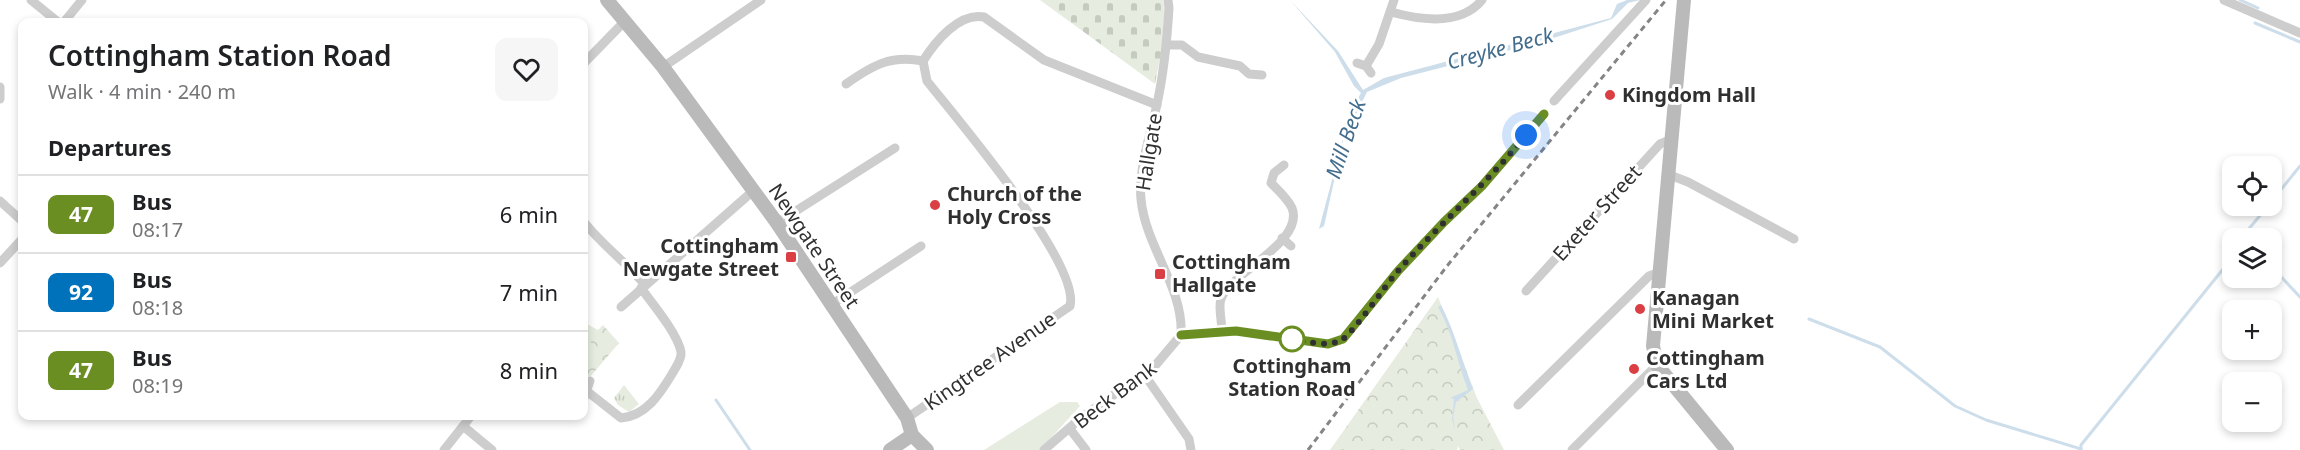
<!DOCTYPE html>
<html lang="en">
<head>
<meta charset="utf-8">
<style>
	body { margin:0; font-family:"Noto Sans",sans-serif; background:#f6f6f6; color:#202124; height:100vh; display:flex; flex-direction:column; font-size:22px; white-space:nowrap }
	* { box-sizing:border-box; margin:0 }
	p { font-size:20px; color:#757577 }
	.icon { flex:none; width:33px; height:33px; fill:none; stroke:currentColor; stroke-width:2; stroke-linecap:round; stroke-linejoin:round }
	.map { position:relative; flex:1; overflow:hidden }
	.details { position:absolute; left:18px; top:18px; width:570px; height:402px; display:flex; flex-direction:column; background:#fff; border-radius:12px; box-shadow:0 3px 9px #0003 }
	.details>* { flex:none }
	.badge { padding:0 12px; border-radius:9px; font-size:21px; line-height:39px }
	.controls { position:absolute; left:2222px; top:156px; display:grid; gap:12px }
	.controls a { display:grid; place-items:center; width:60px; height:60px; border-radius:12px; background:#fff; box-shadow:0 3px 9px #0003; font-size:30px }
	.you { position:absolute; width:30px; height:30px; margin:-15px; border:4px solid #fff; border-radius:50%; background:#1a73e8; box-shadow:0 0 0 9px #1a73e833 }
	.map>.badge { position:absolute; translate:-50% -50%; box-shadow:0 0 0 3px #fff }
	h2 { padding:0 30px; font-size:22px; line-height:54px }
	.round { display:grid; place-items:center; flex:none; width:63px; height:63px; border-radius:12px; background:#f6f6f6 }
	.headline { display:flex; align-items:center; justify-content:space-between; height:102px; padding:0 30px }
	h1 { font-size:28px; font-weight:600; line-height:45px }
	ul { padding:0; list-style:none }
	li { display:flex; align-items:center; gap:18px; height:78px; padding:0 30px; border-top:2px solid #e0e0e0 }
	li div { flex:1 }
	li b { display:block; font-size:22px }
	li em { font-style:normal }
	li .badge { min-width:66px; font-weight:700; text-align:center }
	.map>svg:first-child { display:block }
</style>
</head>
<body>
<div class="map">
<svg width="2300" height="450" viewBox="0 0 2300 450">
	<defs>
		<pattern id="grass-tufts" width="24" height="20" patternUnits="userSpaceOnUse" patternTransform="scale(1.5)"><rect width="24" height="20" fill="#e6ecdf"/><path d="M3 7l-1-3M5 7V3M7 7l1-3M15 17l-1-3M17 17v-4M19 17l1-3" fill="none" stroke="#c6cbc0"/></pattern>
		<pattern id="forest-crowns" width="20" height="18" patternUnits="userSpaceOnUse" patternTransform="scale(1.5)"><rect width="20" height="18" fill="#e6ecdf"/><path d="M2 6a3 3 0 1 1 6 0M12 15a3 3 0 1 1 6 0" fill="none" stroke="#c6cbc0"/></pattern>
		<pattern id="cemetery-stones" width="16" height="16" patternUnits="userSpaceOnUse" patternTransform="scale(1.5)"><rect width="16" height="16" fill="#e6ecdf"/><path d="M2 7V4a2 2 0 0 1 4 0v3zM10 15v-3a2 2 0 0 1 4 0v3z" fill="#c6cbc0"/></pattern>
	</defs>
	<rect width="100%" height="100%" fill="#fff"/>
	<polygon fill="url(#grass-tufts)" points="624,385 639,404 629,412 618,405 614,398"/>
	<g fill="url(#forest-crowns)">
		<polygon points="1438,297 1477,398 1504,450 1460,450 1458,446 1457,450 1330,450"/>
		<polygon points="587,324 598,330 603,325 619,343 590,377 584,374 584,326"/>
	</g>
	<path fill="url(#cemetery-stones)" d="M1040,0h123c6,27 -3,57 -8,84z"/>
	<g fill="#e6ecdf">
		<polygon points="589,341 604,352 588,369 584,364 584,346"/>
		<polygon points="1060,402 1077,402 1080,406 1040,450 984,450"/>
	</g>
	<g fill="#cddeea">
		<polygon points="1290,0 1338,51 1363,90 1384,78 1611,18 1617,4 1627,0 1640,0 1628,3 1612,19 1538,43 1401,78 1367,92 1343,141 1324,226 1319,229 1350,112 1361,93 1354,86 1335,52"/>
		<path d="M1441,305c14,27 21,56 32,84l-17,13 -3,15 2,13 -3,-11 2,-20 -4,-1 18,-8c-11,-28 -15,-57 -30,-83z"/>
	</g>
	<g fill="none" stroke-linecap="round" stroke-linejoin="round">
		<g stroke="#cddeea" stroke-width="3">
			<polyline points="2240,0 2258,8"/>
			<polyline points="2255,23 2300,42"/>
			<polyline points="2271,202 2300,166"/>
			<polyline points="2246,238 2247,231 2268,206"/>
			<polyline points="2271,266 2300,297"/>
			<polyline points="1809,319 1880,347 1955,406 1986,420 2081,449"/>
			<polyline points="716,400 750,450"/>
			<polyline points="2081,449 2081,445 2232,258"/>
		</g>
		<g stroke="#cdcdcd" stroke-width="9">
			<polyline points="31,0 58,22"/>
			<path d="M1168,0l1,8c-2,33 -5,64 -12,96 -6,30 -19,64 -16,95 4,47 43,89 40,136"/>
			<polyline points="2224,0 2300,33"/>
			<path d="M1391,12c29,8 70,14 91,-12"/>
			<polyline points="64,22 82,0"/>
			<polyline points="1167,45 1182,45 1198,57 1240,66 1249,74 1262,75"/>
			<path d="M923,61c12,-19 36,-49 61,-44l60,43 113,45"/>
			<polyline points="584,63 626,20"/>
			<polyline points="1357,63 1366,66 1371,73"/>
			<polyline points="1366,66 1379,44 1394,0"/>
			<polyline points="663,67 761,0"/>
			<path d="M846,84c27,-19 44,-29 77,-23l4,20c30,38 154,183 143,225l-163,112"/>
			<polyline points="0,87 0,99"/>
			<polyline points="1554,101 1646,0"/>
			<polyline points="1667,174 1688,182 1794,239"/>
			<polyline points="0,201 22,221"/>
			<path d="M584,222c18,23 42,40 61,63"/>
			<polyline points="777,223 895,148"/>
			<polyline points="1282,238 1291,246"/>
			<polyline points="0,263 22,239"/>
			<polyline points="1526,291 1660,144 1672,139"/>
			<polyline points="831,305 921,246"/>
			<polyline points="621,307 753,191"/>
			<path d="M1222,331c0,-9 -4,-24 -1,-32 9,-26 84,-57 71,-91 -4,-9 -14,-18 -21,-25l3,-10 10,-8"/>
			<polyline points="1181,335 1236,331 1328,344 1343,339 1398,271 1444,222 1481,187 1544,114"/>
			<polyline points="1144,374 1189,439 1191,450"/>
			<path d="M588,392l33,26c25,-2 39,-24 51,-44 3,-6 10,-14 9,-22 -3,-18 -29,-49 -40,-64"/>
			<polyline points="584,398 590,381"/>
			<polyline points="1518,405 1649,276 1660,272"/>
			<polyline points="463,426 492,450"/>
			<polyline points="1070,429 1086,450"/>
			<polyline points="444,450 471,416"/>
			<polyline points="1044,450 1082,417 1154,367 1181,335"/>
			<polyline points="1572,450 1657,365"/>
		</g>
		<g stroke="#bababa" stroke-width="14">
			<polyline points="607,0 663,67 777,223 907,418 912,435 927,450"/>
			<polyline points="1684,0 1653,346 1657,365 1727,450"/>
			<polyline points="890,450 912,435"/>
		</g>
		<polyline stroke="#858585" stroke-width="3" stroke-dasharray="6 4.5" stroke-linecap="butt" points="1308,450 1447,266 1666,0"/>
	</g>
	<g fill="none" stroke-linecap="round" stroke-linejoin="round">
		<defs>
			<polyline id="line" points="1181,335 1236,331 1328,344 1343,339 1398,271 1444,222 1482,186 1544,114"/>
		</defs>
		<use href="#line" stroke="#fff" stroke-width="14"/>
		<use href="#line" stroke="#6b8e23" stroke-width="9"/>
		<path stroke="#303030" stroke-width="6" stroke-dasharray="0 10.8" d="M1292,339c10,1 37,10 51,0 14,-11 41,-52 55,-68 41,-47 89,-87 128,-136"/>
	</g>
	<g fill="#da3f44" stroke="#fff" stroke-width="2">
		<circle cx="1610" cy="95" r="6"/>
		<circle cx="935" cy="205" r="6"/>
		<rect x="785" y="251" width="12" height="12" rx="3"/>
		<rect x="1154" y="268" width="12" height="12" rx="3"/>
		<circle cx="1640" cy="309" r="6"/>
		<circle cx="1634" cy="369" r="6"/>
	</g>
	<circle fill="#fff" stroke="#6b8e23" stroke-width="3" cx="1292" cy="339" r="12"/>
	<g text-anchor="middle" stroke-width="6" stroke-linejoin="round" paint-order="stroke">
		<g font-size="20" font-weight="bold" fill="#303030" stroke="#fff" text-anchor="start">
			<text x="1622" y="102">Kingdom Hall</text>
			<text x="947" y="201">Church of the<tspan x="947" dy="23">Holy Cross</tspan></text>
			<text x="779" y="253" text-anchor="end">Cottingham<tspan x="779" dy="23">Newgate Street</tspan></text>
			<text x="1172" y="269">Cottingham<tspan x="1172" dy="23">Hallgate</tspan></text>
			<text x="1652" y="305">Kanagan<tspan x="1652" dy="23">Mini Market</tspan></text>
			<text x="1646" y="365">Cottingham<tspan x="1646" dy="23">Cars Ltd</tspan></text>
		</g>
		<g font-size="20" fill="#303030" stroke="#fff">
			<text transform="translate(1149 152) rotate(-81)" y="7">Hallgate</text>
			<text transform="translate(1597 213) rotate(-48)" y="7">Exeter Street</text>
			<text transform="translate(814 246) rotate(56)" y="7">Newgate Street</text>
			<text transform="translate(990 361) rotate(-35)" y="7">Kingtree Avenue</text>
			<text transform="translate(1115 395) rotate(-37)" y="7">Beck Bank</text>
		</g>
		<g font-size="20" font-weight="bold" fill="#303030" stroke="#fff">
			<text x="1292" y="373">Cottingham<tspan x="1292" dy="23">Station Road</tspan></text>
		</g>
		<g font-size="21" font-style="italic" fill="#436d8d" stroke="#fff">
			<text transform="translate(1500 49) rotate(-15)" y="7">Creyke Beck</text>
			<text transform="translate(1346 139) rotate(-71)" y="7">Mill Beck</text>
		</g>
	</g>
</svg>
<div class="controls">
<a><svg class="icon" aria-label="locate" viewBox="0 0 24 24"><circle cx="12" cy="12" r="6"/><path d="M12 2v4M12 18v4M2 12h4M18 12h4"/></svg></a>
<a><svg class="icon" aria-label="layers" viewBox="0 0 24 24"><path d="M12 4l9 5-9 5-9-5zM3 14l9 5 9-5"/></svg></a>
<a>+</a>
<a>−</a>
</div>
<div class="you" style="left:1526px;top:135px"></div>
<section class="details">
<div class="headline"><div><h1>Cottingham Station Road</h1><p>Walk · 4 min · 240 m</p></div><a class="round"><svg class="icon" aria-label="heart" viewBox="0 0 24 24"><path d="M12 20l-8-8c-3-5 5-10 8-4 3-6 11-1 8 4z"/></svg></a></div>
<h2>Departures</h2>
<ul>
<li><span class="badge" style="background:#6b8e23;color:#fff">47</span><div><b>Bus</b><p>08:17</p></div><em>6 min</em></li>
<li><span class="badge" style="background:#0072bc;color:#fff">92</span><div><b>Bus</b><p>08:18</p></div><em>7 min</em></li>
<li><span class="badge" style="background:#6b8e23;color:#fff">47</span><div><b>Bus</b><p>08:19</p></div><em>8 min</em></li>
</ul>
</section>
</div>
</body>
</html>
